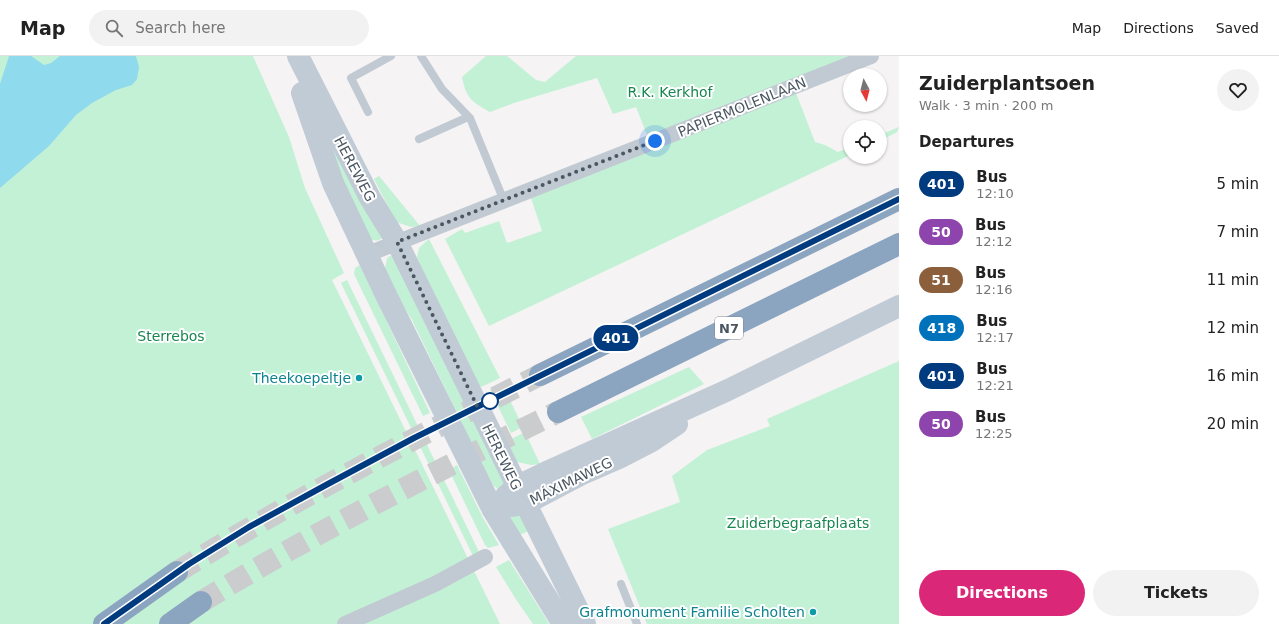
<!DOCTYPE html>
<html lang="en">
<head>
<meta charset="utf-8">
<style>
	body { margin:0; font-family:"DejaVu Sans",sans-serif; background:#f2f2f2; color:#222; height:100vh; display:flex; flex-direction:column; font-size:15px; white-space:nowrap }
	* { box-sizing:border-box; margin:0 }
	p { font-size:13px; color:#767676 }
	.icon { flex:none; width:22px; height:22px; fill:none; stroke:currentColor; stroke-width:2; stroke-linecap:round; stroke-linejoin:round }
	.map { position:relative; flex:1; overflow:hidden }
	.side { display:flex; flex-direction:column; background:#fff; width:380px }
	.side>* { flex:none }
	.badge { padding:0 8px; border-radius:13px; font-size:14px; line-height:26px }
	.needle { width:26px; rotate:173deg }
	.buttons { position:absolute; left:843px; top:12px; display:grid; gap:8px }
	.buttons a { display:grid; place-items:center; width:44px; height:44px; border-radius:50%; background:#fff; box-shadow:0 1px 3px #0004; font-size:20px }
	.you { position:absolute; width:20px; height:20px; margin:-10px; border:3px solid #fff; border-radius:50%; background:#1a73e8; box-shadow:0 0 0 6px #1a73e833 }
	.map>.badge { position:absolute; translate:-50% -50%; box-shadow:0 0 0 2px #fff }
	h2 { padding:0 20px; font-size:15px; line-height:36px }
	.round { display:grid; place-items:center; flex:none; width:42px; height:42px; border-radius:21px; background:#f2f2f2 }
	.summary { display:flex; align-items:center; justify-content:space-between; height:68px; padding:0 20px }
	h1 { font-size:19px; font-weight:800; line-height:30px }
	.button { display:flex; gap:8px; margin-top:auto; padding:8px 20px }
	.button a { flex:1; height:46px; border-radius:24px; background:#db2777; color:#fff; font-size:16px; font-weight:800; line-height:46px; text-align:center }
	.button a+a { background:#f2f2f2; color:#222 }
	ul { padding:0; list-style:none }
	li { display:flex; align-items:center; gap:12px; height:48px; padding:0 20px }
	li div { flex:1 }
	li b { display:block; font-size:15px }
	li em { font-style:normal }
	li .badge { min-width:44px; font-weight:700; text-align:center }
	header { display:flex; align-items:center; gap:24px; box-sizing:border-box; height:56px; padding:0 20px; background:#fff; border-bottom:1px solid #e0e0e0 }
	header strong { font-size:19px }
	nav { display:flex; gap:22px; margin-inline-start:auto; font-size:14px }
	.search { width:280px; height:36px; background:#f2f2f2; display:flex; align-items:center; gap:10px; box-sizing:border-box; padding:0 14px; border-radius:22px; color:#767676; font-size:15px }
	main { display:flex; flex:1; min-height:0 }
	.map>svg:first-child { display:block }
</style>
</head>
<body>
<header>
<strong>Map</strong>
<div class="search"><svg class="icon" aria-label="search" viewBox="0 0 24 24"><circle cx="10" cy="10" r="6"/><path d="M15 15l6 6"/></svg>Search here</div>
<nav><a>Map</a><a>Directions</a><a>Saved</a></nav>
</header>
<main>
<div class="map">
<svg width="899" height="568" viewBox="0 0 899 568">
	<rect width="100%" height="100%" fill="#f5f3f3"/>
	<g fill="#c3f1d5">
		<polygon points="0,0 253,0 289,81 305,132 344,217 332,224 500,568 0,568"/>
		<path d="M486,0h21l29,24 9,2 31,-26h277l-204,84 -13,-33 -23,7 -16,-36 -83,25 -24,9c-18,-10 -24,-14 -28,-35z"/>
		<path d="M305,21l82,156c-10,13 -16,7 -25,-2z"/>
		<polygon points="796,37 815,86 825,89 838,96 850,91 850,99 489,270 445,183 462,173 465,177 499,165 507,187 542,175 531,142"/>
		<polygon points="899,71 897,76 880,85 880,79"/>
		<polygon points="379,120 420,170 411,171 396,166 374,123"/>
		<polygon points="429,183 500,322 481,331 459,304 417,201 419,192"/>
		<polygon points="392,199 510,427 499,434 493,429 484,413 412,264 384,219 387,202"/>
		<polygon points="360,209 430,357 423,360 354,218 355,212"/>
		<polygon points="347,224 481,500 474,502 341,227"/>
		<polygon points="899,305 899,568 647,568 608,473 680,446 672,420 707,394 770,370 767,363"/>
		<polygon points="689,311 704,328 592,383 581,361"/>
		<polygon points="502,328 523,371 511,377 490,334"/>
		<polygon points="525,376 540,408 531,409 517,406 507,385"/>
		<polygon points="457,409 483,462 499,489 488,492 485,489 449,414"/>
		<polygon points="519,455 533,473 513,482 507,464 510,459"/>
		<polygon points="509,504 545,561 549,568 533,568 517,545 496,511"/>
	</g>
	<polygon fill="#90daee" points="9,0 31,0 44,9 51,7 60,0 136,0 139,11 137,23 132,29 116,34 92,47 76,59 49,90 0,132 0,28"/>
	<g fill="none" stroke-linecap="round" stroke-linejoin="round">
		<g stroke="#caccce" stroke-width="22" stroke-dasharray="22 11" stroke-linecap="butt">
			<path d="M177,516c117,-73 240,-135 363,-197"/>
			<path d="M201,546c115,-71 236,-131 357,-190"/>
		</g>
		<g stroke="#c1cad2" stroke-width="8">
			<polyline points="421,0 442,33 470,62 504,145"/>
			<polyline points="368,56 351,22 391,0"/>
			<polyline points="419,83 468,61"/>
			<polyline points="621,528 637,568"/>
		</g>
		<g stroke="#c1cad2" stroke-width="16">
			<polyline points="368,198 871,0"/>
			<polyline points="345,568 435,528 485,501"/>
		</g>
		<g stroke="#c1cbd6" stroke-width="22">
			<polyline points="298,0 370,142 397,186 585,568"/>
			<polyline points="302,37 333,127 386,239 493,454 563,568"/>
			<polyline points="506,440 516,431 549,415 728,334 899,250"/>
			<polyline points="512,450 525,448 580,419 619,402 650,386 677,368"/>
		</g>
		<g stroke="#8ba5c1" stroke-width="22">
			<polyline points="540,319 899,143"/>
			<polyline points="558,356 899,188"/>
			<polyline points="104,568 177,516"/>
			<polyline points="170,568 201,546"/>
		</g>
	</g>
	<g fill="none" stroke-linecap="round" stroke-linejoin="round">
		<defs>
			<polyline id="line" points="104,568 189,508 249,471 326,429 414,382 899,143"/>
		</defs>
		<use href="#line" stroke="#fff" stroke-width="9"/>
		<use href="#line" stroke="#003b80" stroke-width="6"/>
		<polyline stroke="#4a5661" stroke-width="4" stroke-dasharray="0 7.2" points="490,345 477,350 397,186 655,85"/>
	</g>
	<g fill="#0f9aa8" stroke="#fff" stroke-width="1.5">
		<circle cx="359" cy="322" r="4"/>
		<circle cx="813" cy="556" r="4"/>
	</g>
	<circle fill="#fff" stroke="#003b80" stroke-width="2" cx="490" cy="345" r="8"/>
	<g text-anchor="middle" stroke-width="4" stroke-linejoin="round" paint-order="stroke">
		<rect fill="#fff" stroke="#808990" stroke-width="1" x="715" y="261" width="28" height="22" rx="3"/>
		<g font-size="13" font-weight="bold" fill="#4a5661">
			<text x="729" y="277">N7</text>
		</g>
		<g font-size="14" fill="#17864f" stroke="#fff">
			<text x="670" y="41">R.K. Kerkhof</text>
			<text x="171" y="285">Sterrebos</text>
			<text x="798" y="472">Zuiderbegraafplaats</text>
		</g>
		<g font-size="14" fill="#4a5661" stroke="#fff">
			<text transform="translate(742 51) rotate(-22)" y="5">PAPIERMOLENLAAN</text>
			<text transform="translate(355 113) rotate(62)" y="5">HEREWEG</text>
			<text transform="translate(502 401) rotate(64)" y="5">HEREWEG</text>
			<text transform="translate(571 425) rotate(-26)" y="5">MÁXIMAWEG</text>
		</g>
		<g font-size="14" fill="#0d838f" stroke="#fff" text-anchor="end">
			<text x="351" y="327">Theekoepeltje</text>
			<text x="805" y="561">Grafmonument Familie Scholten</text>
		</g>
	</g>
</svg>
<div class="buttons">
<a><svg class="needle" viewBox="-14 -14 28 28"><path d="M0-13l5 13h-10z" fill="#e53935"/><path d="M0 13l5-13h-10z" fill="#767676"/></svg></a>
<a><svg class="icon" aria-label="locate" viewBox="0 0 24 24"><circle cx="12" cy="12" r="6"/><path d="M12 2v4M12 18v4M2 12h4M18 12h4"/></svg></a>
</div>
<div class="you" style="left:655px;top:85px"></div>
<b class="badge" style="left:616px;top:282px;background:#003b80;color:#fff">401</b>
</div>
<section class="side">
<div class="summary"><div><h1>Zuiderplantsoen</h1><p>Walk · 3 min · 200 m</p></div><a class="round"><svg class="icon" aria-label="heart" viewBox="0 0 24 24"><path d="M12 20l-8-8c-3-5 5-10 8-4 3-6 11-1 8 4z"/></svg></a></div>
<h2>Departures</h2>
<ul>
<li><span class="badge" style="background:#003b80;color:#fff">401</span><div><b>Bus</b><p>12:10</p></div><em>5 min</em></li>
<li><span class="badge" style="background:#8e44ad;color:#fff">50</span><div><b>Bus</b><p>12:12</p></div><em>7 min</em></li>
<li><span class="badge" style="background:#8b5e3c;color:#fff">51</span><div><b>Bus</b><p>12:16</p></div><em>11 min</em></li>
<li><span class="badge" style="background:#0072bc;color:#fff">418</span><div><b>Bus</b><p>12:17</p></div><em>12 min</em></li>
<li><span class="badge" style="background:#003b80;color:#fff">401</span><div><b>Bus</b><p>12:21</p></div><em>16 min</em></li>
<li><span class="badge" style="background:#8e44ad;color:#fff">50</span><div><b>Bus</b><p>12:25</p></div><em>20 min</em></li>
</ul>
<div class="button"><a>Directions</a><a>Tickets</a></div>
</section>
</main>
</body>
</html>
